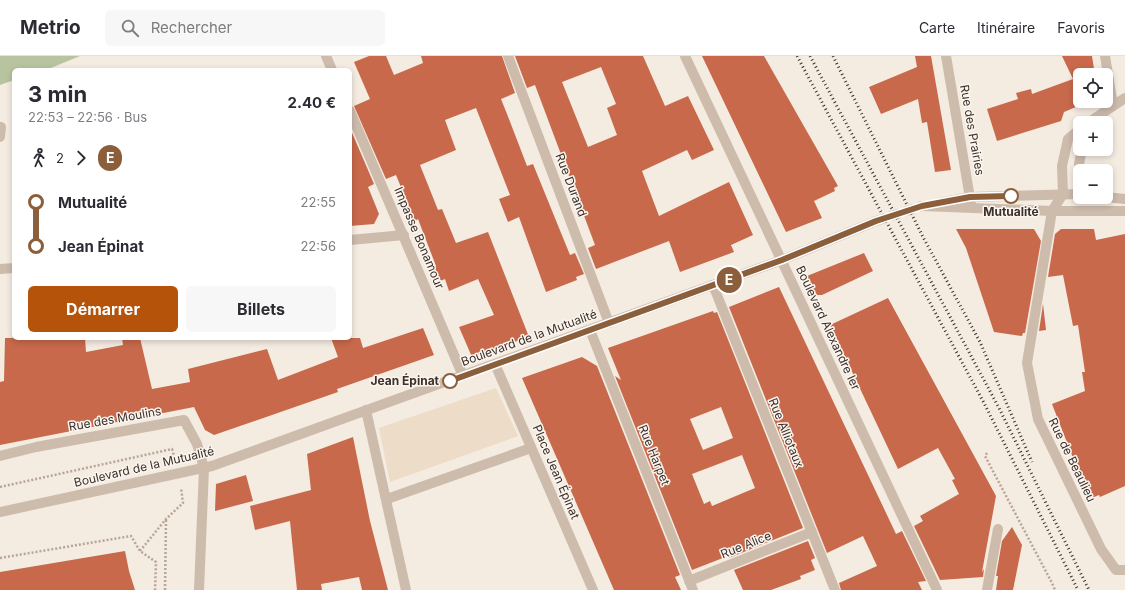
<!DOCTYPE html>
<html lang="fr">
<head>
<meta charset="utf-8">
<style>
	body { margin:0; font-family:Inter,sans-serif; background:#f7f7f7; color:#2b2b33; height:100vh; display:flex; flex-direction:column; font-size:15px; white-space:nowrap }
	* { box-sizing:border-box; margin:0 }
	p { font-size:13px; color:#7c7c81 }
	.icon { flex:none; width:22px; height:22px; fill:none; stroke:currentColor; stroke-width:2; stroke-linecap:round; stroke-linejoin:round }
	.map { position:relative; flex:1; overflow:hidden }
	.drawer { position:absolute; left:12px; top:12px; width:340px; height:272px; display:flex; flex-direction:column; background:#fff; border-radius:6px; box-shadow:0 2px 6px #0003 }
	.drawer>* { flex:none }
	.badge { padding:0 8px; border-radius:13px; font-size:14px; line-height:26px }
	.controls { position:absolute; left:1073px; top:12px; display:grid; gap:8px }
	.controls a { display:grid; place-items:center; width:40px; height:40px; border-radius:6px; background:#fff; box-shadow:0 2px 6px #0003; font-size:20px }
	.map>.badge { position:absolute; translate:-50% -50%; box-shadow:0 0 0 2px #fff }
	.legs { display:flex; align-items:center; gap:6px; height:44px; padding:0 16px; font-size:13px }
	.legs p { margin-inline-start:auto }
	.overview { display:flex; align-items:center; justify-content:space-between; height:68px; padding:0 16px }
	h1 { font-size:22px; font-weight:700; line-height:30px }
	.primary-button { display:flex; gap:8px; margin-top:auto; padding:8px 16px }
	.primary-button a { flex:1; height:46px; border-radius:6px; background:#b45309; color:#fff; font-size:16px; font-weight:700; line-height:46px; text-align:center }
	.primary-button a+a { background:#f7f7f7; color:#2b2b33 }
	ul { padding:0 16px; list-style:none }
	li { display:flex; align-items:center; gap:14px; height:44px; font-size:15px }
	li i { display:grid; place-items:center; width:6px; height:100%; margin:0 5px; background:currentColor }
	li i::after { content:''; width:10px; height:10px; margin:-5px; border:3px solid; border-radius:50%; background:#fff }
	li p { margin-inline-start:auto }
	li:first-child i { background:linear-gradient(#0000 50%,currentColor 0) }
	li:last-child i { background:linear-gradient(currentColor 50%,#0000 0) }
	header { display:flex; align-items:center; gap:24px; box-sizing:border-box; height:56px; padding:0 20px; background:#fff; border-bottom:1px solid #e1e1e2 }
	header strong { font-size:19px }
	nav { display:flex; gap:22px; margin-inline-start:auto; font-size:14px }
	.search { width:280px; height:36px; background:#f7f7f7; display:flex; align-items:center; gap:10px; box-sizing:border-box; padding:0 14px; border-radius:6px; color:#7c7c81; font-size:15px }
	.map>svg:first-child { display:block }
</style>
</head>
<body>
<header>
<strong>Metrio</strong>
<div class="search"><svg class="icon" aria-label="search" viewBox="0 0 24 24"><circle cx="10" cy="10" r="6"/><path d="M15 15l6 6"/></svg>Rechercher</div>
<nav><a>Carte</a><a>Itinéraire</a><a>Favoris</a></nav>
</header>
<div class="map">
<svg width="1125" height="534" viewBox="0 0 1125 534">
	<rect width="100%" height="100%" fill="#f4ebe1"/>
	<polygon fill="#b8c4a0" points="0,0 80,0 46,14 14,14 14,24 0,29"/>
	<polygon fill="#ecdcc8" points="496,332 518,380 390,426 379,372"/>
	<g fill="#c8694b" fill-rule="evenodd">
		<polygon points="369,0 386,0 394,19 423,7 421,0 502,0 515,37 501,43 507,58 527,110 533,108 570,199 575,197 584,218 576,221 577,224 546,236 519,161 508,166 499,143 510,139 476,52 445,64 456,94 420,109 438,154 442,153 456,187 488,176 529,281 472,301 459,271 494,259 478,223 449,235 445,223 440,225 434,211 436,210 418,163 415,165 396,119 386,123 354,50 370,43 354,6"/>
		<path d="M515,0h128l22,50 23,-10 26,54 -22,10 -5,-10 -45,21 17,45 70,-34 24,53 -22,10 3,7 -54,20 -11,-31 -73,28 -8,-21 7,-3 -60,-160 -8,3zM601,11l15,37 -9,4 10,27 -29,12 -26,-65z"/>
		<polygon points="702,0 764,0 838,130 834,132 835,135 814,145 822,162 786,176"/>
		<polygon points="915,0 931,0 951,114 935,116 927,66 922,67 918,43 881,58 869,31 917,11"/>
		<polygon points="1062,0 1092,0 1095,19 1080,19 1080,45 1090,45 1064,56 1061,65 997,85 987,53 1018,43 1016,37 1031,33 1032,38 1073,23"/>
		<polygon points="350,72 374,128 368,131 379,158 374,168 350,170"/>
		<polygon points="956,173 1034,173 1041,185 1025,277 1023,277 1022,280 994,276 966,192"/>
		<polygon points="1061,173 1094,173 1096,184 1125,178 1125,430 1100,441 1099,439 1089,443 1052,348 1085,335 1082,316 1085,316 1078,269 1073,270 1063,219 1048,221 1055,178"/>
		<polygon points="864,197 873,215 822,239 816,239 807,220"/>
		<polygon points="779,231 896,478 902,475 926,525 918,526 922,534 841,534 839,527 877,510 863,480 827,497 729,251"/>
		<polygon points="888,242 996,440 982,516 984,513 983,521 940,524 914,470 923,465 920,460 959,438 952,424 955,423 938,392 898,413 830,269"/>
		<polygon points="1043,248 1046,274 1039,275"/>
		<path d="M713,255l1,2 3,-1 86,216 -74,30 -1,-2 -36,14 -77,-194 6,4 -13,-32zM721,351l12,31 -30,12 -13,-31zM742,399l13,33 -43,18 -2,-5 -6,3 -12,-30z"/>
		<polygon points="423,272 434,299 337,333 338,336 214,379 205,374 194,351 0,389 0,326 4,325 5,282 85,282 86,296 123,289 122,282 140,282 152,333 190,326 188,313 267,293 278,324 338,301 331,282 360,282 363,292"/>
		<polygon points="582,301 597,310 680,519 675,521 681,534 614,534 522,322"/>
		<polygon points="353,381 370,465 388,534 362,534 359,521 321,528 322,534 297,534 290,465 255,474 250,450 311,434 307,398"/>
		<polygon points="246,419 253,445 215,455 216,428"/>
		<polygon points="1012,471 1022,489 1013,534 996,534 998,520 996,520 1002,485"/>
		<polygon points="808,485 815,502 811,504 815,514 800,520 801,523 771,534 743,534 734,514"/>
		<polygon points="125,495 129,515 135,534 0,534 0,516"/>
	</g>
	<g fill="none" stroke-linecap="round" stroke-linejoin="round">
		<polyline stroke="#cfc6bd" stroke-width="10" stroke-dasharray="10 5" stroke-linecap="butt" points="876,165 922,150"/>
		<g stroke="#b9a596" stroke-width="2.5" stroke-dasharray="2 2" stroke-linecap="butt">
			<polyline points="987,397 985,400 1052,527 1055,534"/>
			<polyline points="0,431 172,393 175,404"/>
			<polyline points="140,495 166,463 183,447 181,432"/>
			<polyline points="0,502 131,480 140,495 156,506 155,534"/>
			<polyline points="165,534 166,463"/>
		</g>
		<g stroke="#cdbbac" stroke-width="10">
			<polyline points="387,443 531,392"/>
			<polyline points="987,534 998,473"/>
		</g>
		<g stroke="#cdbbac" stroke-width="10">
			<polyline points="326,0 332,14"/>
			<polyline points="508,0 609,267"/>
			<polyline points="685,0 937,534"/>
			<polyline points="946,0 971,148"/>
			<polyline points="1105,0 1113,49"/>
			<polyline points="350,55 463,320"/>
			<polyline points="1088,67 1125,42"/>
			<polyline points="0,81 1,71"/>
			<polyline points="1080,124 1079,108 1082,93"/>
			<polyline points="1063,138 1052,155 1027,307 1038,363 1101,493 1116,514 1125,514"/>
			<polyline points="1063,138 1062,110 1068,83 1080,73"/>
			<polyline points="1106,141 1125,143"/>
			<polyline points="940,147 970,141 1080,138"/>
			<polyline points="922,150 1052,155 1125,155"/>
			<polyline points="350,184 404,179"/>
			<polyline points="0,213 14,212"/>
			<polyline points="713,229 835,534"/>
			<polyline points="590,274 693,534"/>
			<polyline points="495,308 593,534"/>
			<polyline points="366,354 406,534"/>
			<polyline points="0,400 36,391 184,364 197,388 204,412 199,534"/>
			<polyline points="0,456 212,410 782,204 876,165"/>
			<polyline points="689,525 812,476"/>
		</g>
		<g stroke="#3b302b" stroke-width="3" stroke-dasharray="1 3" stroke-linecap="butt">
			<polyline points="797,0 984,347 1078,534"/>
			<polyline points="810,0 999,352 1089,534"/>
			<polyline points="833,0 923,181 980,286 1032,406"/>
		</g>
	</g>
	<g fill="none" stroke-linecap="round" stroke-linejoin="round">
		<defs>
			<polyline id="line-1" points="450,325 782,204 876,165 922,150 970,141 1011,140"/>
		</defs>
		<use href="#line-1" stroke="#fff" stroke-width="9"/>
		<use href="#line-1" stroke="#8b5e3c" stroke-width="6"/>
	</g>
	<g fill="#fff" stroke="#8b5e3c" stroke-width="2">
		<circle cx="1011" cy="140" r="7"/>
		<circle cx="450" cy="325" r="7"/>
	</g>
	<g text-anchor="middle" stroke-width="3" stroke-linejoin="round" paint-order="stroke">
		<g font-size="12" fill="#3b302b" stroke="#fbf5ee">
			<text transform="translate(972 74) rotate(80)" y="4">Rue des Prairies</text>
			<text transform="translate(571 129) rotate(69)" y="4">Rue Durand</text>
			<text transform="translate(419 182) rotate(67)" y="4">Impasse Bonamour</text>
			<text transform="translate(828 272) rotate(65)" y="4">Boulevard Alexandre Ier</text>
			<text transform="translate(529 282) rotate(-20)" y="4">Boulevard de la Mutualité</text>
			<text transform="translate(115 363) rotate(-10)" y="4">Rue des Moulins</text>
			<text transform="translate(786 377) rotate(68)" y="4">Rue Alliotaux</text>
			<text transform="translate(654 399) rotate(68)" y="4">Rue Harpet</text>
			<text transform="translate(1072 404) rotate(64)" y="4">Rue de Beaulieu</text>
			<text transform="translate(144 411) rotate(-13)" y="4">Boulevard de la Mutualité</text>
			<text transform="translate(556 416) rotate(67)" y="4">Place Jean Épinat</text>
			<text transform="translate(746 489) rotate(-22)" y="4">Rue Alice</text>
		</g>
		<g font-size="12" font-weight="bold" fill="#3b302b" stroke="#fbf5ee">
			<text x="1011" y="160">Mutualité</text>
			<text x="439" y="329" text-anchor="end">Jean Épinat</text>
		</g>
	</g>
</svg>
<div class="controls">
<a><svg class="icon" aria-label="locate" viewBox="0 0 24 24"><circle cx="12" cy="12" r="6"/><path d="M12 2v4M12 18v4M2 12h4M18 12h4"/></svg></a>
<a>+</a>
<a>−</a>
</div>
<b class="badge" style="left:729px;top:224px;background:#8b5e3c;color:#fff">E</b>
<section class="drawer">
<div class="overview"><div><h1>3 min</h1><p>22:53 – 22:56 · Bus</p></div><b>2.40 €</b></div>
<div class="legs"><svg class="icon" aria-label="walk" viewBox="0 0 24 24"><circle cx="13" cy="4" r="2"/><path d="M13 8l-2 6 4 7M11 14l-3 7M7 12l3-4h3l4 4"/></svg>2<svg class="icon" aria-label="forward" viewBox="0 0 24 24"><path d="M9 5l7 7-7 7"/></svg><b class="badge" style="background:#8b5e3c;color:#fff">E</b></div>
<ul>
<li><i style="color:#8b5e3c"></i><b>Mutualité</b><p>22:55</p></li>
<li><i style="color:#8b5e3c"></i><b>Jean Épinat</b><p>22:56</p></li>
</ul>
<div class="primary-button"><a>Démarrer</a><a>Billets</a></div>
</section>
</div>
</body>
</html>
